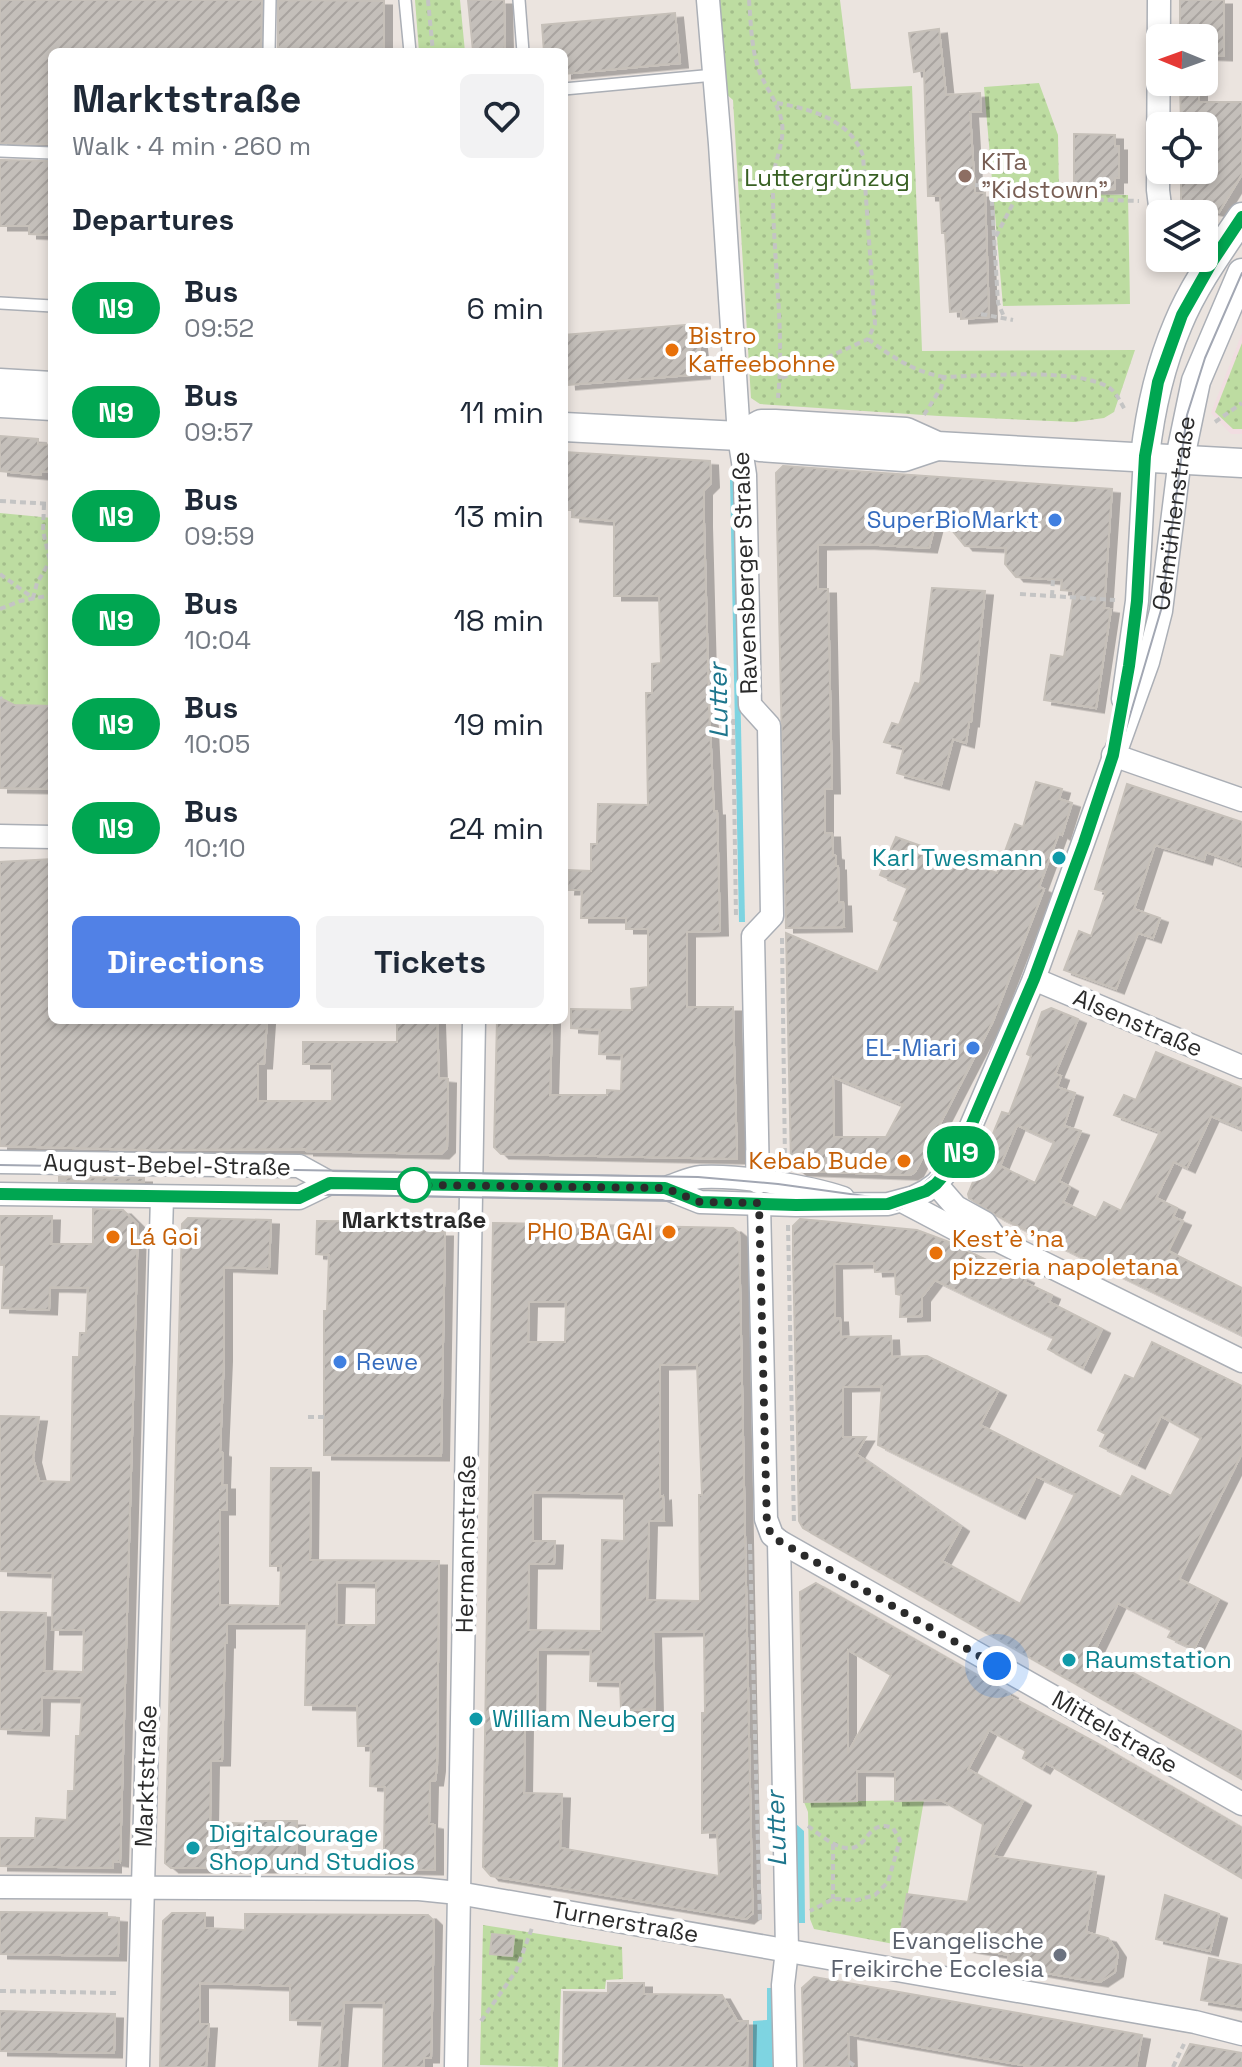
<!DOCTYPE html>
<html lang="en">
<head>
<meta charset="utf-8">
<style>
	body { margin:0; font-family:"Space Grotesk",sans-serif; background:#f2f2f3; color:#1f2937; height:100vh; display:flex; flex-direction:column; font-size:30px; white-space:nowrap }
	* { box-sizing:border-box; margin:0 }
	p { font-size:26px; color:#747a83 }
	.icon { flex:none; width:44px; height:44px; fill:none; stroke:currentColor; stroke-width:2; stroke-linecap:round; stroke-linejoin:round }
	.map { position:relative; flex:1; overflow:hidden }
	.side { position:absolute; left:48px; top:48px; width:520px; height:976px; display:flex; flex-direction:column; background:#fff; border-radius:12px; box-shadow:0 4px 12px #0003 }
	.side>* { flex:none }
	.badge { padding:0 16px; border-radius:26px; font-size:28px; line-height:52px }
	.needle { width:52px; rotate:271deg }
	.buttons { position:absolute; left:1146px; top:24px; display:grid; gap:16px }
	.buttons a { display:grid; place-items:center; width:72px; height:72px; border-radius:12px; background:#fff; box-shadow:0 4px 12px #0003; font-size:40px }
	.you { position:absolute; width:40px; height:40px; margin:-20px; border:6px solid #fff; border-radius:50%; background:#1a73e8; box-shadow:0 0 0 12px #1a73e833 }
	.map>.badge { position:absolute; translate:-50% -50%; box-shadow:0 0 0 4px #fff }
	h2 { padding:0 24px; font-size:30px; line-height:72px }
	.round { display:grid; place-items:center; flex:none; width:84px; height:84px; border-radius:12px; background:#f2f2f3 }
	.headline { display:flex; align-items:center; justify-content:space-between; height:136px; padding:0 24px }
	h1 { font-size:38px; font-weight:700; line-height:60px }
	.action { display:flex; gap:16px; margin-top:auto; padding:16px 24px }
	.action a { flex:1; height:92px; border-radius:12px; background:#5181e6; color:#fff; font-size:32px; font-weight:700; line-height:92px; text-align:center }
	.action a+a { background:#f2f2f3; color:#1f2937 }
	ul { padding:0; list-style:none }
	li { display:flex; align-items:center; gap:24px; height:104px; padding:0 24px }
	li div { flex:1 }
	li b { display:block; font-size:30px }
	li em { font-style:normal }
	li .badge { min-width:88px; font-weight:700; text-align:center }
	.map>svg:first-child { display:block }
</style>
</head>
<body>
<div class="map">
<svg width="1242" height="2067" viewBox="0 0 1242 2067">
	<defs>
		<pattern id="park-dots" width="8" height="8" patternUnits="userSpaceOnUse" patternTransform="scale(2)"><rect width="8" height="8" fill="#bddca1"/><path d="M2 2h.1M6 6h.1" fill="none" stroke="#a3bd8b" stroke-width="1.8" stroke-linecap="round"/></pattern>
		<pattern id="building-hatch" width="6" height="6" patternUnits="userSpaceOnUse" patternTransform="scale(2)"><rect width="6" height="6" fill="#c4bfba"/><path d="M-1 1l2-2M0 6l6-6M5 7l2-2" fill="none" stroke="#a9a4a0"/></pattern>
		<filter id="shadow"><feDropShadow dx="8" dy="4.5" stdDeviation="0" flood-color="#0004"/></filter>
	</defs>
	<rect width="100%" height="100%" fill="#ebe4df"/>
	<polygon fill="#f1dde1" points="1242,333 1242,434 1231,434 1211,413"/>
	<g fill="url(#park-dots)">
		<polygon points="415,0 460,0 465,52 419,52"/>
		<polygon points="716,0 840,0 851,89 912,86 922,351 1135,350 1114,412 1104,418 1074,422 939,416 760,404 751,398 733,100 725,93"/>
		<polygon points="1039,83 1058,135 1059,194 1128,195 1130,304 1003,306 984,87"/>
		<polygon points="1242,343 1242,429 1233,429 1215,412"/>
		<polygon points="0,513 52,518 52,706 14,705 0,698"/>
		<polygon points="924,1800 899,1945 814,1929 810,1919 808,1812 804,1802"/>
		<polygon points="483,1925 622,1947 623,1979 606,1980 605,1989 561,1989 558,2067 480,2065"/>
	</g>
	<g fill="#7ed4e1">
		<polygon points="730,480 736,480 745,922 739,922"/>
		<polygon points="791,1735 794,1735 796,1824 804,1831 805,1923 794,1923"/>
		<polygon points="767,1988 772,1988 773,2067 753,2067 753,2021 767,2020"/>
	</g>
	<g fill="url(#building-hatch)" stroke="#c6c0b9" stroke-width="2" fill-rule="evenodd" filter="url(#shadow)">
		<polygon points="0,0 262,0 261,52 52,52 52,144 0,143"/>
		<polygon points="278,0 384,1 384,52 278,52"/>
		<polygon points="468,0 504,0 505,48 473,51"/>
		<polygon points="1180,0 1224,0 1224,56 1204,55 1204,38 1180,38"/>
		<polygon points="675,13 680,63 564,74 564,52 544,52 542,25"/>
		<polygon points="939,29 946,95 980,93 981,112 970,112 975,193 985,193 989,317 961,319 961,311 950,312 945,233 942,233 940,196 928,196 924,70 914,72 909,33"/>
		<polygon points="1180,82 1199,82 1199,102 1242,102 1242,174 1219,212 1181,203 1181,170 1204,170 1204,126 1181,126"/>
		<polygon points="1074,134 1115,135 1115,146 1119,146 1119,178 1115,178 1115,189 1074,190"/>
		<polygon points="0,160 52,161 52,235 29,234 29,226 0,226"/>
		<polygon points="697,324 702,374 568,385 564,335"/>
		<polygon points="0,436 38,439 38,444 52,445 52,472 41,471 41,475 0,471"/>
		<polygon points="564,452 710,461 711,483 704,490 704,522 709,706 714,811 717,811 720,931 687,932 687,1007 733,1007 737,1159 501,1154 494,1147 497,1020 552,1020 550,1095 607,1095 607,1090 621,1091 622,1055 599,1054 600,1030 571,1028 571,1009 632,1010 631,989 648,987 648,929 626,929 626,918 581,918 582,890 567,890 569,870 591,871 591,844 597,844 598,804 648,805 646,693 652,693 652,664 661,663 659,596 614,596 614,521 572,517 573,510 564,510"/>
		<polygon points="783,466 1112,489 1104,608 1111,609 1096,708 1044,700 1051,655 1064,657 1074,591 1061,590 1062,580 1016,577 1005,564 1006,548 965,546 938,513 929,548 862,544 818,545 818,589 828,589 832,789 825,789 825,833 832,833 833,855 836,856 836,866 838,866 839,902 843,902 844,927 786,928 776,473"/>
		<polygon points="932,588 985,591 971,722 969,722 966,743 953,739 941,785 897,773 904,747 884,742 892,723 899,725 915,683 920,684"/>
		<polygon points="0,698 14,705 52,706 52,789 0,788"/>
		<path d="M1036,782l26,7 -3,10 13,4 -10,32 -3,-2 -20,54 5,2 -51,132 -78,151 -5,3 -111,-4 -8,-7 -5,-231 92,39 21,-50 -5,-2 14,-33 -28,-12 16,-38 101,36 18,-49 8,3zM833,1077l70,28 -17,32h-52z"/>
		<polygon points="1127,784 1242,822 1242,865 1206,852 1204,860 1155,845 1134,909 1160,918 1153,938 1138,933 1116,989 1064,970 1079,931 1091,936 1106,892 1095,889"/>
		<polygon points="52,859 52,1020 267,1020 264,1064 258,1064 258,1101 332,1101 332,1064 303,1064 303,1042 397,1042 397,1020 437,1020 439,1078 448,1079 447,1148 441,1154 306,1151 306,1149 145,1150 0,1146 0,862"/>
		<path d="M1051,1008l27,11 -23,55 6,2 -4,11 18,6 -11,33 17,5 -22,50 11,6 -7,15 33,16 8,-16 17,9 39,-79 -46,-17 10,-20 12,5 20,-48 86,36v41l-31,-13 -24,52 -13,-6 -18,36 21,10 -4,9 10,4 -15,30 74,37v47l-245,-119 -28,-18 -1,-4 34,-82 7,2 22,-58 -4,-2 15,-42zM1017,1125l37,17 -19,41 -35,-17z"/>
		<polygon points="59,1177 144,1178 144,1182 59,1181"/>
		<polygon points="93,1209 123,1210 138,1225 120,1862 113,1861 113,1868 0,1866 0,1838 35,1838 36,1818 67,1820 68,1791 74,1791 76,1736 80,1736 82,1698 42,1697 41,1731 0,1729 0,1612 46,1613 44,1671 83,1672 84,1630 52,1630 53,1573 0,1571 0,1416 39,1417 33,1458 39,1481 71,1482 73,1357 79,1357 80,1333 86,1333 88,1288 50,1287 49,1310 2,1308 4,1265 0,1265 0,1216 52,1216 51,1244 93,1244"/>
		<path d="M188,1218l83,2 -2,49 -45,-2v90l-4,95 3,1 -1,32h5v25h-7v95l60,1 1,-40h-11l1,-98h40l-1,92 129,1 -2,206 -2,14h-5l-1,43 6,1v45l-57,-1 1,-19h5l1,-63 -15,-1 1,-40h-13l-1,-40 -52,-1 2,-81h-80v19h-2l-3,118h-11l-1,61 45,2v-3h42v47h-126l-6,-5 17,-639zM337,1582l39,1v42h-40z"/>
		<path d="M800,1219l117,11 32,12 77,37 -2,3 28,13 -3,7 53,27 -19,39 -35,-19 6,-11 -119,-58 -13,17v19l-22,1 1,-22 -5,-1 -1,-23 -20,1 -1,-9 -40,1 1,54h5l1,19 50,-1 1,21 35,-1 71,35 -18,34 141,72 11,-21 39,20 30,-58 -40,-22 -24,48 -37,-18 6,-12 -8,-4 27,-55 9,4 18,-37 90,44v67l-63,126 40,20 -25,50 -26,-12 4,-7 -54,-27 -24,49 148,80v47l-439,-251 -4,-7 -6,-267v-28zM882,1386l-4,59 139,69 19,-38 39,18 -55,110 -78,-43 19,-34 -105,-73 10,-17h-23v-50z"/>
		<polygon points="317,1221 436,1222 435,1232 445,1232 441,1456 324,1455 324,1311 327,1311 329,1255 316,1254"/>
		<path d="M493,1223l240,5 6,5 13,655 1,25 -7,6 -255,-43 -8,-9zM529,1302h37l-1,40h-37zM697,1364l5,131h-3l1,106 -53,-1 2,-79h15l-1,-25 -3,1v-132zM533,1492l91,2v47l-22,-1 -1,91 -73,-1 1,-66h25l1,-23h-22zM704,1631l1,82h-3v120l15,-1 2,44 -159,-28 2,-54 -38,-1 1,-69h12l1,-75 53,1 -1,31 30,1 1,28 34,-1 -2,-77z"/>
		<path d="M816,1583l194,111 -1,2 84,45 149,87v50l-196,-115 -4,6 -19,-11 3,-7 -37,-21 -21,39 55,32 -31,55 104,16 -10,60 22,6 10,15 -3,19 -15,10 -20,-3 -73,-13 2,-11 -109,-19 7,-42 61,8 15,-78 -42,-24 -46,1v-29l-38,-1v30l-53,1 -4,-210zM848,1650l43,25 -43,78z"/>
		<polygon points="1165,1895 1219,1914 1210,1951 1156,1939"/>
		<polygon points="0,1912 107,1913 107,1917 119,1918 118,1956 0,1954"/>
		<polygon points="172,1913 205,1913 205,1928 245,1930 245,1914 428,1915 434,1921 431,2058 424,2058 424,2067 383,2067 384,2003 344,2002 339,2067 319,2067 323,2021 290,2020 290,1986 200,1983 200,2024 209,2024 206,2067 160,2067 163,1921"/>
		<polygon points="492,1934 514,1936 512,1956 490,1954"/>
		<polygon points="1209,1958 1242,1965 1242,2007 1201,2000"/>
		<polygon points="814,1977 1142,2035 1136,2067 1034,2067 848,2034 849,2067 804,2067 802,1988"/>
		<polygon points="608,1983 644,1983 644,1994 722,1995 737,2021 748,2021 747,2067 563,2067 564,1992 608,1993"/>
		<polygon points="0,2011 115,2014 114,2053 0,2051"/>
		<polygon points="1190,2044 1242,2053 1242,2067 1179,2067"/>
	</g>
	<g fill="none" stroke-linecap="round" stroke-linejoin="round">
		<defs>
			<g id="service">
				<polyline points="405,0 410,52"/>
				<polyline points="519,0 523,52"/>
				<polyline points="269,52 270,0"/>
				<polyline points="564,89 714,75"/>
				<polyline points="0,151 52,153"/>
				<polyline points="0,303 52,306"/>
			</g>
			<g id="minor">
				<polyline points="708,0 720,144 739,436 745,475 750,705 769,726 772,916 753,936 758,1182"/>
				<polyline points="1159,0 1158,190 1161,214"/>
				<polyline points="1123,699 1137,601 1145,456"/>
				<polyline points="1113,755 1242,800"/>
				<polyline points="0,836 52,837"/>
				<polyline points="1034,979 1242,1067"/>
				<polyline points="0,1162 299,1166 330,1183"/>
				<polyline points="936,1184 956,1207 985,1223 997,1240"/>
				<polyline points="665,1188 700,1202 796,1205 888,1204 914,1197 926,1191 936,1184 956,1161 1034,979 1148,662 1161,611 1180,458"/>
				<path d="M0,1194l299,4 31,-15 335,5c11,-3 24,-10 36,-11 37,-2 106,9 142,21"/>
				<polyline points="902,1201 976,1240 997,1240 1242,1361"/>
				<polyline points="759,1203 766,1519 772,1535 779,1541 787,1950 783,1985 785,2067"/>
				<polyline points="779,1541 1242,1804"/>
				<polyline points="0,1887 419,1889 458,1893 1195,2022 1242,2034"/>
				<polyline points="138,2067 162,1197"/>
				<polyline points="456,2067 474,1020"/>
			</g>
			<g id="tertiary">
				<polyline points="0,383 52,386"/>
				<polyline points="0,403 52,406"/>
				<polyline points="564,427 739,436 760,447 904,457 937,446"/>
				<polyline points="739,436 761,424 775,424 906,432 937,446 1242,463"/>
				<path d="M1145,456c5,-45 15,-90 33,-132 16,-39 41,-73 64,-107"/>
				<polyline points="1180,458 1196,381 1242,273"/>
			</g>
		</defs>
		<use href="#service" stroke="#abafb6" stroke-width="14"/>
		<use href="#minor" stroke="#abafb6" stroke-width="25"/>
		<use href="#tertiary" stroke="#abafb6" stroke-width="31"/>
		<g stroke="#c4c4c4" stroke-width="4" stroke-dasharray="6 4" stroke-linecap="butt">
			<polyline points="428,0 433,52"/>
			<path d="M749,0c2,24 2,49 11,73 7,17 19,31 22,50 3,21 -9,39 -9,60 -1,72 12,143 5,215"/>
			<path d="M777,103c34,6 74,17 86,53l12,168 -7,15 -88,40"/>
			<polyline points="975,185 991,186 998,303 1005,319"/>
			<polyline points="991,186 1018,194 995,238"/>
			<polyline points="1018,194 1048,198 1139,201"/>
			<polyline points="981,314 1013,320"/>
			<path d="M868,339c24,18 46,33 76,38"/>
			<path d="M924,415l17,-27 3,-11c37,-1 138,-10 167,12 6,5 10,14 14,21"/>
			<polyline points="1215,422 1242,403"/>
			<polyline points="0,501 52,504"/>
			<polyline points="44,504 43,531 50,561"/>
			<polyline points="0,574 33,598 37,583 50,561 52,563"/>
			<polyline points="1020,594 1115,600"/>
			<polyline points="1052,596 1053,579"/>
			<polyline points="0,609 20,601 52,595"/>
			<polyline points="0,697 1,699"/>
			<polyline points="733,719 736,918"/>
			<polyline points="782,938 785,1161"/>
			<polyline points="788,1225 794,1525"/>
			<polyline points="308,1417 325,1417"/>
			<polyline points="750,1544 760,1923"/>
			<path d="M808,1826c11,8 24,20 38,22 23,3 20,-30 47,-20l7,12 -12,42 -13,13 -18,5 -24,-1 -23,12"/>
			<polyline points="833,1844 833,1899"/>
			<polyline points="0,1991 117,1993"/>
			<polyline points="481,2021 516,1971 532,1928"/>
			<polyline points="849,2062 856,2067"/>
			<polyline points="1173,2067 1184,2044"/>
		</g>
		<use href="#service" stroke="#fff" stroke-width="11"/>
		<use href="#minor" stroke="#fff" stroke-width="22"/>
		<use href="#tertiary" stroke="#fff" stroke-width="28"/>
		<g stroke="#a2a7b3" stroke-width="2">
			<path id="s1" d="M1123,739l38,-129 26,-195 18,-57 37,-85"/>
			<polyline points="0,1165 698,1177 778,1184 879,1198 896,1196 922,1185 948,1161 959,1142 1032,970 1069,873 1112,737 1129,666 1137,601 1145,456 1158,382 1182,315 1212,262 1242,218"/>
			<polyline points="0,1189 727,1202 896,1210 933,1194 954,1176 972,1145 1004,1066"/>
		</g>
	</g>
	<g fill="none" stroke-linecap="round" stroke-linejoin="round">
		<defs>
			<polyline id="line" points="0,1194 299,1198 330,1183 665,1188 700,1202 796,1205 888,1204 926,1191 936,1184 956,1161 1034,979 1084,843 1113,755 1129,666 1137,601 1145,456 1158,382 1182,315 1212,262 1242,217"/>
		</defs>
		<use href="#line" stroke="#fff" stroke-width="18"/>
		<use href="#line" stroke="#00a651" stroke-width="12"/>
		<polyline stroke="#2b2b2b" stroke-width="8" stroke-dasharray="0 14.4" points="414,1185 665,1188 700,1202 759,1203 767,1528 779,1541 997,1666"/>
	</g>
	<circle fill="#8d6e63" stroke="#fff" stroke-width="3" cx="965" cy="176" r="8"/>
	<g fill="#e8710a" stroke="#fff" stroke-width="3">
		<circle cx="672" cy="350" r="8"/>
		<circle cx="904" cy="1161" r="8"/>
		<circle cx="669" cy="1232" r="8"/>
		<circle cx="113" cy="1237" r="8"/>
		<circle cx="936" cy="1253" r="8"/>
	</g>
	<g fill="#3f7fe0" stroke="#fff" stroke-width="3">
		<circle cx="1055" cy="520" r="8"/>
		<circle cx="973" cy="1048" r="8"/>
		<circle cx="340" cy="1362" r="8"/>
	</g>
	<g fill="#0f9aa8" stroke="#fff" stroke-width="3">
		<circle cx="1059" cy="858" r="8"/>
		<circle cx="1069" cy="1660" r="8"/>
		<circle cx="476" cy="1719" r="8"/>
		<circle cx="193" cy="1848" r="8"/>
	</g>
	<circle fill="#fff" stroke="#00a651" stroke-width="4" cx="414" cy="1185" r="16"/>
	<circle fill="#6b7280" stroke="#fff" stroke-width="3" cx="1060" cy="1955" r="8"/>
	<g text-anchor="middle" stroke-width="8" stroke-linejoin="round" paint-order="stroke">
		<g font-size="24" fill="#785e54" stroke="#fff" text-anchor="start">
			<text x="981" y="170">KiTa<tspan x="981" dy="28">"Kidstown"</tspan></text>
		</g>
		<g font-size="24" fill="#386023" stroke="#fff">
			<text x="827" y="186">Luttergrünzug</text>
		</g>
		<g font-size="24" fill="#c56008" stroke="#fff" text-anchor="start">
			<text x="688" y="344">Bistro<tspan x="688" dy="28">Kaffeebohne</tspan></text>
			<text x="888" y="1169" text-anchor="end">Kebab Bude</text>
			<text x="653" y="1240" text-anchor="end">PHO BA GAI</text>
			<text x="129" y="1245">Lá Goi</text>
			<text x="952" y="1247">Kest'è 'na<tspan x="952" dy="28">pizzeria napoletana</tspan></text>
		</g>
		<g font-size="24" fill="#2b2b2b" stroke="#fff">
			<text dy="8" stroke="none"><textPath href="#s1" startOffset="232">Oelmühlenstraße</textPath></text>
			<text transform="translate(745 573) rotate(-92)" y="8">Ravensberger Straße</text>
			<text transform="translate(1138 1023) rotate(23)" y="8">Alsenstraße</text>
			<text transform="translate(167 1165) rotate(1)" y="8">August-Bebel-Straße</text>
			<text transform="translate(466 1544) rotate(-89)" y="8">Hermannstraße</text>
			<text transform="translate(1115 1732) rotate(30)" y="8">Mittelstraße</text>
			<text transform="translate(146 1776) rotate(-88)" y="8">Marktstraße</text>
			<text transform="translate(625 1922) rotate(10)" y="8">Turnerstraße</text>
		</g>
		<g font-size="24" fill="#366cbe" stroke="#fff" text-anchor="end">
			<text x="1039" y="528">SuperBioMarkt</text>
			<text x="957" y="1056">EL-Miari</text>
			<text x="356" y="1370" text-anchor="start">Rewe</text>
		</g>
		<g font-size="24" fill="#0d838f" stroke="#fff" text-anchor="start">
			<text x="1043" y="866" text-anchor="end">Karl Twesmann</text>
			<text x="1085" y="1668">Raumstation</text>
			<text x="492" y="1727">William Neuberg</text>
			<text x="209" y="1842">Digitalcourage<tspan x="209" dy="28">Shop und Studios</tspan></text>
		</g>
		<g font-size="24" font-weight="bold" fill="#2b2b2b" stroke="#fff">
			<text x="414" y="1228">Marktstraße</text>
		</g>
		<g font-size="24" fill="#5b616d" stroke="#fff" text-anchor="end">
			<text x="1044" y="1949">Evangelische<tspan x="1044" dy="28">Freikirche Ecclesia</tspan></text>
		</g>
		<g font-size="26" font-style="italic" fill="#1d768d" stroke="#fff">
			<text transform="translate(718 701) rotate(-91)" y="9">Lutter</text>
			<text transform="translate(776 1829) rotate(-92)" y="9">Lutter</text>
		</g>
	</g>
</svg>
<div class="buttons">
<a><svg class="needle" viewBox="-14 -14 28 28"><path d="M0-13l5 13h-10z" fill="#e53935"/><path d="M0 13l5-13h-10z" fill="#747a83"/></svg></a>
<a><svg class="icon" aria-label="locate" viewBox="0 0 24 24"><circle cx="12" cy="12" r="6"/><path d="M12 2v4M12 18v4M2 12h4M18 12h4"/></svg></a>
<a><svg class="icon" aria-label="layers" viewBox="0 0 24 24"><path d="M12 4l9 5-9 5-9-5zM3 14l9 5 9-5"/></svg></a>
</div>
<div class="you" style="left:997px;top:1666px"></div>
<b class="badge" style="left:961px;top:1152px;background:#00a651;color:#fff">N9</b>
<section class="side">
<div class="headline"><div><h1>Marktstraße</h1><p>Walk · 4 min · 260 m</p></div><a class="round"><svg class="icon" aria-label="heart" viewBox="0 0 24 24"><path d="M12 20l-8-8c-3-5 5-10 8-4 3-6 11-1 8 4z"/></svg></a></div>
<h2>Departures</h2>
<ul>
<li><span class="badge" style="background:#00a651;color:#fff">N9</span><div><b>Bus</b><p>09:52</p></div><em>6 min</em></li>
<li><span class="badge" style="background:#00a651;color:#fff">N9</span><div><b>Bus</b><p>09:57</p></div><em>11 min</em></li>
<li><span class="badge" style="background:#00a651;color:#fff">N9</span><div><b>Bus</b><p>09:59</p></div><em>13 min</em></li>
<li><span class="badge" style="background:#00a651;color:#fff">N9</span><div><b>Bus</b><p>10:04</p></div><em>18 min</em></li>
<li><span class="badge" style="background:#00a651;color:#fff">N9</span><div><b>Bus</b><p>10:05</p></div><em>19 min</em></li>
<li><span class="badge" style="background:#00a651;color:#fff">N9</span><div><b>Bus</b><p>10:10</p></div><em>24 min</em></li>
</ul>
<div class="action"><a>Directions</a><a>Tickets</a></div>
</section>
</div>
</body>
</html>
